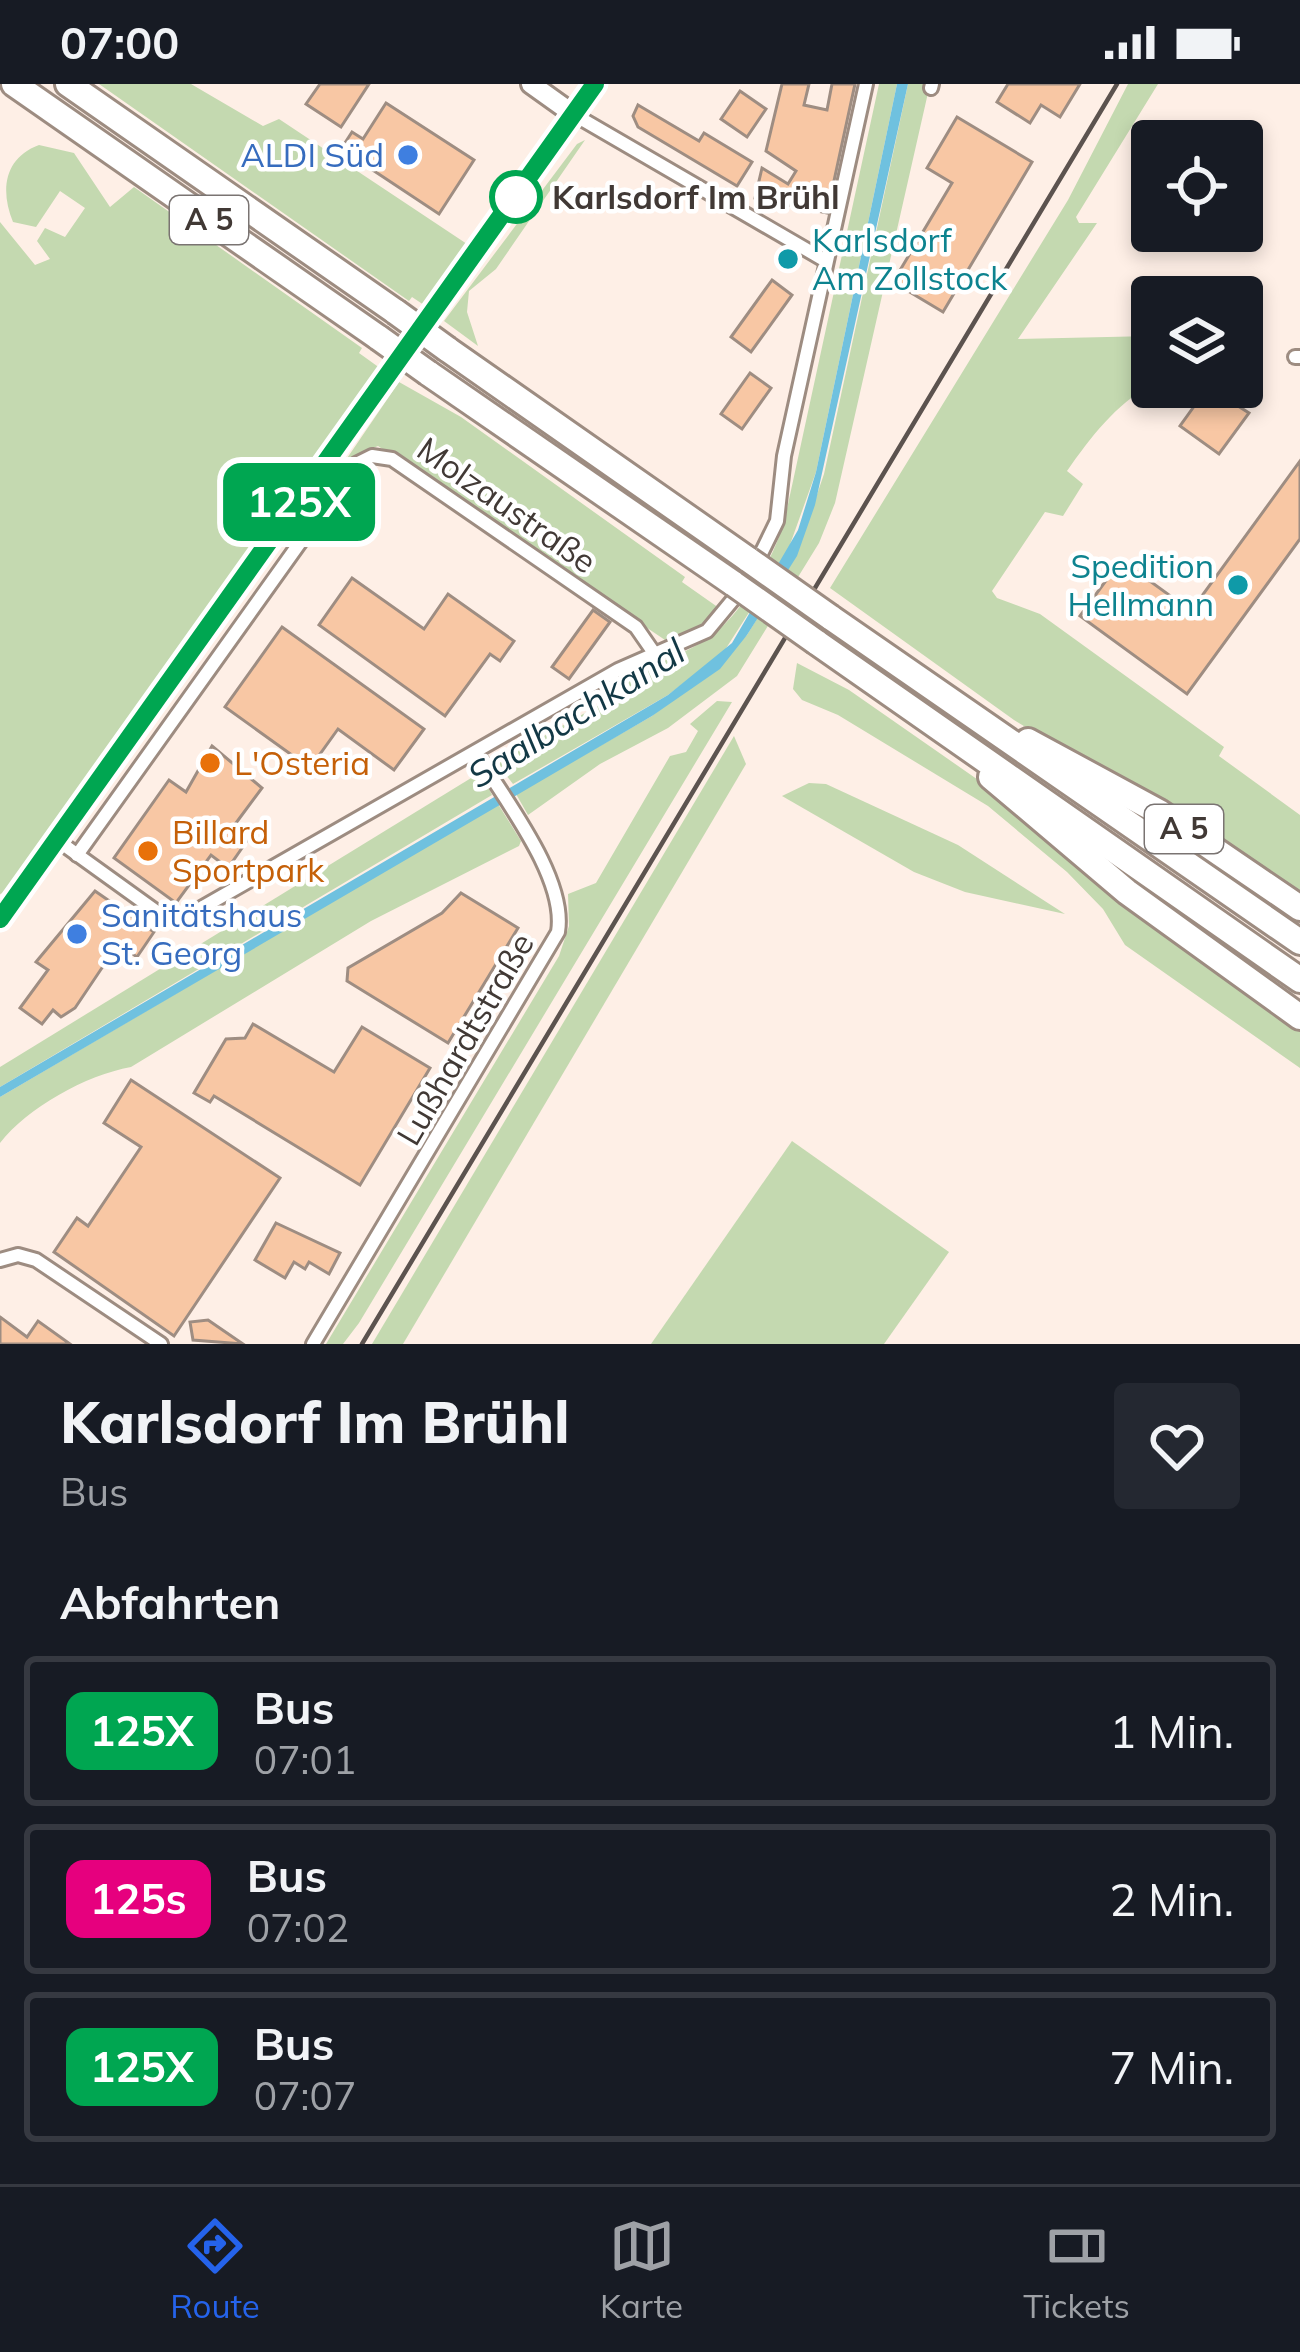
<!DOCTYPE html>
<html lang="de">
<head>
<meta charset="utf-8">
<style>
	body { margin:0; font-family:Mulish,sans-serif; background:#242831; color:#f1f3f6; height:100vh; display:flex; flex-direction:column; font-size:45px; white-space:nowrap }
	* { box-sizing:border-box; margin:0 }
	p { font-size:39px; color:#9ea1a6 }
	.icon { flex:none; width:66px; height:66px; fill:none; stroke:currentColor; stroke-width:2; stroke-linecap:round; stroke-linejoin:round }
	.map { position:relative; height:1260px; overflow:hidden }
	.panel { display:flex; flex-direction:column; background:#171b24; flex:1 }
	.panel>* { flex:none }
	.badge { padding:0 24px; border-radius:18px; font-size:42px; line-height:78px }
	.tools { position:absolute; left:1131px; top:36px; display:grid; gap:24px }
	.tools a { display:grid; place-items:center; width:132px; height:132px; border-radius:12px; background:#171b24; box-shadow:0 6px 18px #0003; font-size:60px }
	.map>.badge { position:absolute; translate:-50% -50%; box-shadow:0 0 0 6px #fff }
	h2 { padding:0 60px; font-size:45px; line-height:108px }
	.round { display:grid; place-items:center; flex:none; width:126px; height:126px; border-radius:12px; background:#242831 }
	.overview { display:flex; align-items:center; justify-content:space-between; height:204px; padding:0 60px }
	h1 { font-size:57px; font-weight:800; line-height:90px }
	ul { padding:0; list-style:none }
	li { display:flex; align-items:center; gap:36px; height:150px; margin:0 24px 18px; padding:0 36px; border:6px solid #363941; border-radius:12px }
	li div { flex:1 }
	li b { display:block; font-size:45px }
	li em { font-style:normal }
	li .badge { min-width:132px; font-weight:700; text-align:center }
	.status { display:flex; justify-content:space-between; align-items:center; height:84px; padding:0 60px; background:#171b24; direction:ltr }
	.status svg { height:33px; fill:currentColor }
	.menu { display:flex; justify-content:space-around; align-items:center; height:168px; border-top:3px solid #363941; background:#171b24; font-size:33px; color:#9ea1a6 }
	.menu a { display:grid; justify-items:center; gap:6px }
	.menu .selected { color:#2563eb }
	.map>svg:first-child { display:block }
</style>
</head>
<body>
<div class="status"><b>07:00</b><svg viewBox="0 0 49 12"><path d="M0 12V9h3v3zM5 12V6h3v6zM10 12V3h3v9zM15 12V0h3v12zM26 1h20v11H26zM47 4h2v5h-2z"/></svg></div>
<div class="map">
<svg width="1300" height="1260" viewBox="0 0 1300 1260">
	<rect width="100%" height="100%" fill="#feefe6"/>
	<g fill="#c4d9b0">
		<polygon points="99,0 191,0 263,42 279,35 470,162 427,223 412,213 409,217"/>
		<path d="M879,0h18l-81,388 -29,81 -64,100 -55,42 -155,89 -14,-18 5,-14 5,-4 3,6 96,-54 -5,-11c32,-18 70,-29 101,-48 35,-21 71,-83 81,-123z"/>
		<polygon points="908,0 930,0 835,419 819,459 737,592 668,644 600,680 528,731 516,710 652,632 747,551 796,472 824,390"/>
		<path d="M1128,0h30l-82,133 3,6h18l-79,116 134,-3v48c-37,21 -61,53 -85,87l16,13 -20,32 -18,-4 -53,79 5,7 43,16 184,133 -5,9 81,59v79l-286,-174 -184,-132 238,-388z"/>
		<polygon points="585,56 496,185 469,207 467,228 478,262 444,237 577,60"/>
		<path d="M39,61l35,8 36,54 24,-20 228,161 -3,5 25,18 -371,519 -13,4v-672l35,43 15,-6 -13,-18 8,-13 20,9 20,-29 -25,-17 -24,36 -23,-5c-13,-32 -9,-64 26,-77z"/>
		<polygon points="399,298 461,333 685,493 682,498 719,524 696,545 665,556 378,362 356,371 309,430"/>
		<polygon points="797,579 849,606 994,707 1300,947 1300,984 1125,861 1103,825 1067,788 988,722 838,631 802,616 793,605"/>
		<polygon points="717,617 732,618 359,1239 343,1260 326,1260 559,872 569,842 568,810 596,799 670,672 686,668 698,647 690,640"/>
		<polygon points="734,652 746,680 403,1260 372,1260"/>
		<polygon points="476,691 482,691 492,711 0,1003 0,983"/>
		<polygon points="809,699 826,700 958,761 1065,830 965,808 914,788 782,712"/>
		<path d="M498,720l23,37 -2,5 -148,75 -240,146c-45,8 -104,41 -131,76v-46z"/>
		<polygon points="792,1057 949,1168 884,1260 651,1260"/>
	</g>
	<polygon fill="#6fc1df" points="897,0 908,0 815,421 797,472 747,551 720,585 652,632 0,1013 0,1003 668,611 732,559 798,446 816,388"/>
	<g fill="#f8c7a4" stroke="#9e8d82" stroke-width="3">
		<polygon points="320,0 369,0 341,43 306,20"/>
		<polygon points="782,0 809,0 804,21 827,26 832,0 855,0 827,129 755,114 762,84 788,100 796,87 766,67"/>
		<polygon points="1008,0 1080,0 1060,33 1041,21 1030,39 997,18"/>
		<polygon points="740,7 766,25 747,53 721,35"/>
		<polygon points="386,19 474,76 439,130 341,65 352,48 363,55"/>
		<polygon points="638,21 699,57 704,49 752,78 737,102 638,43 633,32"/>
		<polygon points="957,33 1032,78 943,228 893,198 952,99 927,84"/>
		<polygon points="772,196 792,211 751,268 731,253"/>
		<polygon points="750,289 771,304 742,345 721,330"/>
		<polygon points="1208,303 1249,329 1219,370 1180,342"/>
		<polygon points="1300,377 1300,455 1187,610 1080,532 1121,476 1191,527"/>
		<polygon points="352,494 424,545 448,510 514,557 500,577 490,570 445,632 319,541"/>
		<polygon points="593,526 610,538 569,595 552,583"/>
		<polygon points="282,543 424,645 394,686 338,645 310,684 225,623"/>
		<polygon points="212,662 262,704 233,743 249,754 228,784 211,771 176,819 114,774 169,696 186,708"/>
		<polygon points="95,807 154,848 137,873 118,860 75,924 61,933 53,926 42,940 20,924 48,886 36,878"/>
		<polygon points="461,809 518,844 448,959 347,897 348,884 442,829"/>
		<polygon points="253,940 334,988 362,943 430,984 360,1101 214,1012 210,1018 194,1009 226,955 245,954"/>
		<polygon points="131,996 280,1094 174,1252 54,1168 77,1134 88,1142 141,1063 104,1039"/>
		<polygon points="276,1139 340,1169 329,1190 309,1178 305,1185 294,1178 285,1194 255,1176"/>
		<polygon points="0,1233 27,1253 38,1237 70,1260 0,1260"/>
		<polygon points="208,1236 243,1260 193,1256 190,1238"/>
	</g>
	<g fill="none" stroke-linecap="round" stroke-linejoin="round">
		<defs>
			<g id="street">
				<polyline points="931,4 932,0"/>
				<polyline points="573,30 826,177"/>
				<polyline points="1295,273 1300,273"/>
				<polyline points="754,484 777,437 784,372 866,0"/>
				<polyline points="57,756 164,833 182,835 618,586 707,547 741,506"/>
				<polyline points="77,771 356,380 372,372 392,375 636,543 654,569"/>
				<polyline points="0,1176 18,1171 36,1176 161,1260"/>
				<path d="M313,1260l245,-412c9,-54 -54,-133 -81,-178"/>
			</g>
			<g id="secondary">
				<polyline points="531,0 573,30"/>
				<polyline points="0,835 595,0"/>
			</g>
			<g id="highway">
				<polyline points="14,0 379,254"/>
				<polyline points="68,0 396,228"/>
				<polyline points="447,265 749,476"/>
				<polyline points="428,289 734,500"/>
				<polyline points="830,533 1300,858"/>
				<polyline points="816,558 1300,896"/>
				<polyline points="1028,657 1159,728 1300,824"/>
				<polyline points="991,693 1127,808 1300,933"/>
			</g>
		</defs>
		<use href="#street" stroke="#9d8c81" stroke-width="18"/>
		<use href="#secondary" stroke="#9d8c81" stroke-width="24"/>
		<use href="#highway" stroke="#9d8c81" stroke-width="30"/>
		<use href="#street" stroke="#fff" stroke-width="12"/>
		<use href="#secondary" stroke="#fff" stroke-width="18"/>
		<use href="#highway" stroke="#fff" stroke-width="24"/>
		<polyline stroke="#5c534f" stroke-width="4.5" points="362,1260 1117,0"/>
		<defs>
			<g id="highway-bridge">
				<polyline points="396,228 447,265"/>
				<polyline points="379,254 428,289"/>
				<polyline points="749,476 830,533"/>
				<polyline points="734,500 816,558"/>
			</g>
		</defs>
		<use href="#highway-bridge" stroke="#9d8c81" stroke-width="30" stroke-linecap="butt"/>
		<use href="#highway-bridge" stroke="#fff" stroke-width="24"/>
	</g>
	<g fill="none" stroke-linecap="round" stroke-linejoin="round">
		<defs>
			<polyline id="line" points="0,835 595,0"/>
		</defs>
		<use href="#line" stroke="#fff" stroke-width="27"/>
		<use href="#line" stroke="#00a651" stroke-width="18"/>
	</g>
	<g fill="#3f7fe0" stroke="#fff" stroke-width="4.5">
		<circle cx="408" cy="71" r="12"/>
		<circle cx="77" cy="850" r="12"/>
	</g>
	<circle fill="#fff" stroke="#00a651" stroke-width="6" cx="516" cy="113" r="24"/>
	<g fill="#0f9aa8" stroke="#fff" stroke-width="4.5">
		<circle cx="788" cy="175" r="12"/>
		<circle cx="1238" cy="501" r="12"/>
	</g>
	<g fill="#e8710a" stroke="#fff" stroke-width="4.5">
		<circle cx="210" cy="679" r="12"/>
		<circle cx="148" cy="767" r="12"/>
	</g>
	<g text-anchor="middle" stroke-width="9" stroke-linejoin="round" paint-order="stroke">
		<g fill="#fff" stroke="#7a7472" stroke-width="3">
			<rect x="170" y="112" width="78" height="48" rx="9"/>
			<rect x="1145" y="721" width="78" height="48" rx="9"/>
		</g>
		<g font-size="30" font-weight="bold" fill="#413935">
			<text x="209" y="146">A 5</text>
			<text x="1184" y="755">A 5</text>
		</g>
		<g font-size="33" fill="#366cbe" stroke="#fff" text-anchor="end">
			<text x="384" y="83">ALDI Süd</text>
			<text x="101" y="843" text-anchor="start">Sanitätshaus<tspan x="101" dy="38">St. Georg</tspan></text>
		</g>
		<g font-size="33" font-weight="bold" fill="#413935" stroke="#fff" text-anchor="start">
			<text x="552" y="125">Karlsdorf Im Brühl</text>
		</g>
		<g font-size="33" fill="#0d838f" stroke="#fff" text-anchor="start">
			<text x="812" y="168">Karlsdorf<tspan x="812" dy="38">Am Zollstock</tspan></text>
			<text x="1214" y="494" text-anchor="end">Spedition<tspan x="1214" dy="38">Hellmann</tspan></text>
		</g>
		<g font-size="33" fill="#413935" stroke="#fff">
			<text transform="translate(507 421) rotate(35)" y="12">Molzaustraße</text>
			<text transform="translate(465 955) rotate(-60)" y="12">Lußhardtstraße</text>
		</g>
		<g font-size="33" fill="#c56008" stroke="#fff" text-anchor="start">
			<text x="234" y="691">L'Osteria</text>
			<text x="172" y="760">Billard<tspan x="172" dy="38">Sportpark</tspan></text>
		</g>
		<g font-size="36" font-style="italic" fill="#123845" stroke="#fff">
			<text transform="translate(576 629) rotate(-32)" y="13">Saalbachkanal</text>
		</g>
	</g>
</svg>
<div class="tools">
<a><svg class="icon" aria-label="locate" viewBox="0 0 24 24"><circle cx="12" cy="12" r="6"/><path d="M12 2v4M12 18v4M2 12h4M18 12h4"/></svg></a>
<a><svg class="icon" aria-label="layers" viewBox="0 0 24 24"><path d="M12 4l9 5-9 5-9-5zM3 14l9 5 9-5"/></svg></a>
</div>
<b class="badge" style="left:299px;top:418px;background:#00a651;color:#fff">125X</b>
</div>
<section class="panel">
<div class="overview"><div><h1>Karlsdorf Im Brühl</h1><p>Bus</p></div><a class="round"><svg class="icon" aria-label="heart" viewBox="0 0 24 24"><path d="M12 20l-8-8c-3-5 5-10 8-4 3-6 11-1 8 4z"/></svg></a></div>
<h2>Abfahrten</h2>
<ul>
<li><span class="badge" style="background:#00a651;color:#fff">125X</span><div><b>Bus</b><p>07:01</p></div><em>1 Min.</em></li>
<li><span class="badge" style="background:#e6007e;color:#fff">125s</span><div><b>Bus</b><p>07:02</p></div><em>2 Min.</em></li>
<li><span class="badge" style="background:#00a651;color:#fff">125X</span><div><b>Bus</b><p>07:07</p></div><em>7 Min.</em></li>
</ul>
</section>
<nav class="menu">
<a class="selected"><svg class="icon" aria-label="directions" viewBox="0 0 24 24"><path d="M12 3l9 9-9 9-9-9zM9 14v-3h6M13 9l2 2-2 2"/></svg>Route</a>
<a><svg class="icon" aria-label="map" viewBox="0 0 24 24"><path d="M3 6l6-2 6 2 6-2v14l-6 2-6-2-6 2zM9 4v14M15 6v14"/></svg>Karte</a>
<a><svg class="icon" aria-label="tickets" viewBox="0 0 24 24"><path d="M3 7h18v10H3zM15 7v10"/></svg>Tickets</a>
</nav>
</body>
</html>
